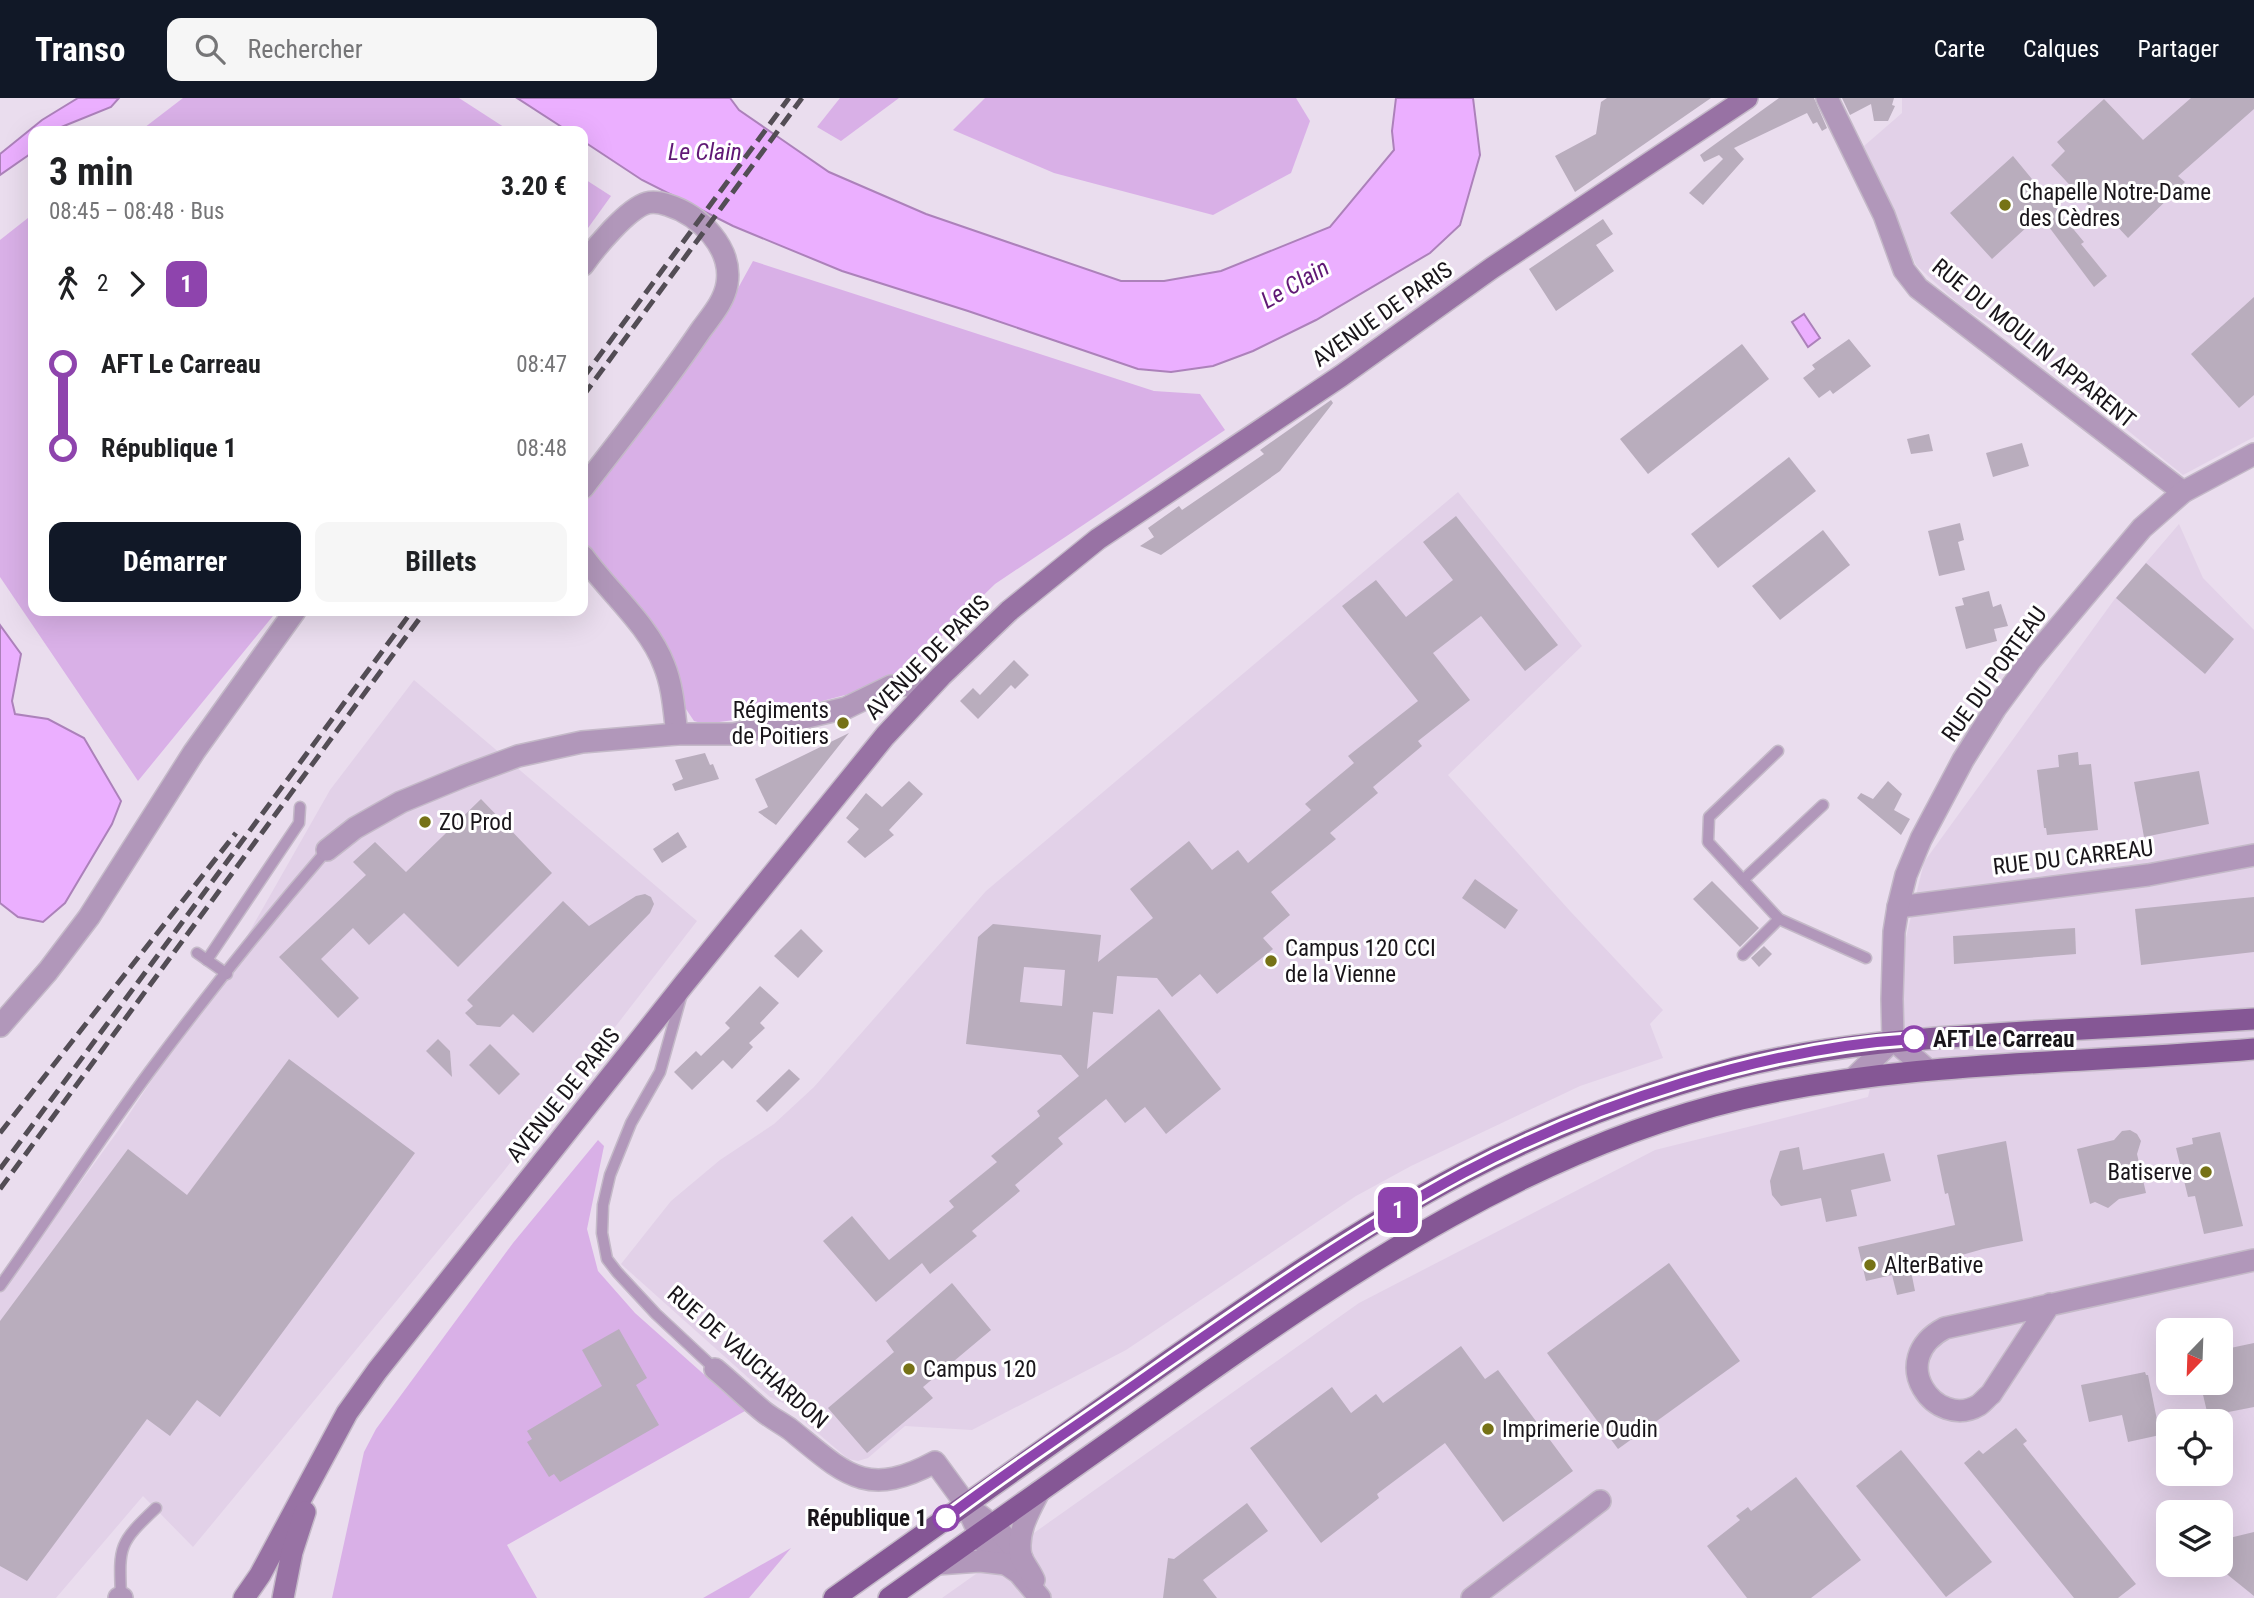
<!DOCTYPE html>
<html lang="fr">
<head>
<meta charset="utf-8">
<style>
	body { margin:0; font-family:"Roboto Condensed",sans-serif; background:#f6f6f6; color:#202124; height:100vh; display:flex; flex-direction:column; font-size:26px; white-space:nowrap }
	* { box-sizing:border-box; margin:0 }
	p { font-size:23px; color:#757577 }
	.icon { flex:none; width:38px; height:38px; fill:none; stroke:currentColor; stroke-width:2; stroke-linecap:round; stroke-linejoin:round }
	.map { position:relative; flex:1; overflow:hidden }
	.details { position:absolute; left:28px; top:28px; width:560px; height:490px; display:flex; flex-direction:column; background:#fff; border-radius:14px; box-shadow:0 7px 28px #0002 }
	.details>* { flex:none }
	.badge { padding:0 14px; border-radius:10px; font-size:24px; line-height:46px }
	.needle { width:46px; rotate:203deg }
	.buttons { position:absolute; left:2156px; top:1220px; display:grid; gap:14px }
	.buttons a { display:grid; place-items:center; width:77px; height:77px; border-radius:14px; background:#fff; box-shadow:0 7px 28px #0002; font-size:35px }
	.map>.badge { position:absolute; translate:-50% -50%; box-shadow:0 0 0 4px #fff }
	.legs { display:flex; align-items:center; gap:10px; height:77px; padding:0 21px; font-size:23px }
	.legs p { margin-inline-start:auto }
	.headline { display:flex; align-items:center; justify-content:space-between; height:119px; padding:0 21px }
	h1 { font-size:38px; font-weight:700; line-height:52px }
	.action { display:flex; gap:14px; margin-top:auto; padding:14px 21px }
	.action a { flex:1; height:80px; border-radius:14px; background:#111827; color:#fff; font-size:28px; font-weight:700; line-height:80px; text-align:center }
	.action a+a { background:#f6f6f6; color:#202124 }
	ul { padding:0 21px; list-style:none }
	li { display:flex; align-items:center; gap:24px; height:84px; font-size:26px }
	li i { display:grid; place-items:center; width:10px; height:100%; margin:0 9px; background:currentColor }
	li i::after { content:''; width:18px; height:18px; margin:-9px; border:5px solid; border-radius:50%; background:#fff }
	li p { margin-inline-start:auto }
	li:first-child i { background:linear-gradient(#0000 50%,currentColor 0) }
	li:last-child i { background:linear-gradient(currentColor 50%,#0000 0) }
	header { display:flex; align-items:center; gap:42px; box-sizing:border-box; height:98px; padding:0 35px; background:#111827; color:#fff }
	header strong { font-size:33px }
	nav { display:flex; gap:38px; margin-inline-start:auto; font-size:24px }
	.search { width:490px; height:63px; background:#f6f6f6; display:flex; align-items:center; gap:18px; box-sizing:border-box; padding:0 24px; border-radius:14px; color:#757577; font-size:26px }
	.map>svg:first-child { display:block }
</style>
</head>
<body>
<header>
<strong>Transo</strong>
<div class="search"><svg class="icon" aria-label="search" viewBox="0 0 24 24"><circle cx="10" cy="10" r="6"/><path d="M15 15l6 6"/></svg>Rechercher</div>
<nav><a>Carte</a><a>Calques</a><a>Partager</a></nav>
</header>
<div class="map">
<svg width="2254" height="1500" viewBox="0 0 2254 1500">
	<rect width="100%" height="100%" fill="#eaddee"/>
	<g fill="#e2d1e8" fill-rule="evenodd">
		<polygon points="1902,0 2254,0 2254,339 2183,377 2028,252 1961,208 1916,167 1864,48 1902,15"/>
		<polygon points="1458,394 1582,548 1448,677 1570,813 1663,912 1650,926 1663,960 1580,988 1411,1068 1356,1098 1126,1252 972,1332 905,1328 868,1360 858,1363 848,1361 806,1325 802,1314 770,1299 621,1166 671,1103 720,1062 774,1026 814,989 986,793"/>
		<path d="M2179,426l24,54 51,52v968h-1312l417,-295 296,-153 213,-53 56,-235 190,-262zM2168,1232h53v52h-53zM2168,1323h53v53h-53zM2168,1414h53v52h-53z"/>
		<polygon points="414,582 697,823 503,1074 193,1449 143,1398 56,1500 0,1500 0,1195 118,1033 247,838 330,692"/>
	</g>
	<g fill="#d9b0e7">
		<polygon points="183,0 459,0 510,33 140,33"/>
		<polygon points="840,0 899,0 841,43 817,29"/>
		<polygon points="985,0 1296,0 1310,23 1291,75 1213,117 1054,75 953,32"/>
		<polygon points="583,80 611,98 583,137"/>
		<polygon points="33,116 33,513 277,513 138,683 0,479 0,142"/>
		<polygon points="753,163 1154,293 1200,296 1225,332 995,486 915,564 868,591 769,617 705,626 694,623 682,605 667,552 583,445 583,401 720,223"/>
		<polygon points="598,1042 604,1048 587,1131 598,1173 635,1215 745,1313 507,1447 537,1500 332,1500 364,1354 376,1331 513,1145"/>
		<polygon points="791,1450 749,1500 703,1500"/>
	</g>
	<g fill="#ebafff" stroke="#ac81ba" stroke-width="2">
		<polygon points="78,0 119,0 111,9 59,30 55,33 33,33 33,54 0,77 0,56 42,22"/>
		<polygon points="517,0 730,0 739,12 829,74 926,116 1121,183 1164,183 1221,173 1330,129 1394,52 1392,33 1396,0 1473,0 1480,57 1460,127 1430,155 1316,222 1253,253 1213,268 1171,274 1138,271 968,213 842,173 733,128 642,82 583,43 583,33 568,33"/>
		<polygon points="1804,216 1820,240 1808,249 1792,224"/>
		<polygon points="0,527 21,556 12,603 15,616 48,621 84,640 121,703 112,726 65,805 43,824 18,819 0,805"/>
	</g>
	<g fill="#b9adbd" fill-rule="evenodd">
		<polygon points="1607,0 1711,0 1575,94 1555,58 1596,36 1601,4"/>
		<polygon points="1779,0 1814,0 1827,30 1822,33 1817,24 1813,26 1807,15 1734,50 1744,61 1703,107 1689,95 1723,61 1719,57 1704,64 1700,57"/>
		<polygon points="1842,0 1894,0 1892,7 1895,8 1888,23 1874,23 1871,6 1850,17"/>
		<polygon points="2191,0 2254,0 2254,11 2178,78 2185,84 2128,140 2114,125 2109,129 2051,67 2065,53 2057,44 2104,1 2143,42"/>
		<polygon points="2013,58 2084,144 2081,146 2107,178 2094,189 2040,117 1992,161 1950,115"/>
		<polygon points="1603,121 1613,136 1596,147 1614,173 1556,213 1529,171"/>
		<polygon points="2254,199 2254,297 2239,310 2191,256"/>
		<polygon points="1849,241 1871,268 1833,296 1830,292 1819,300 1803,280 1815,271 1812,267"/>
		<polygon points="1742,246 1769,281 1648,376 1620,341"/>
		<polygon points="1331,302 1333,305 1280,373 1161,457 1140,448 1154,439 1148,430 1179,408 1182,412 1264,356 1260,352"/>
		<polygon points="1929,336 1933,353 1911,356 1907,341"/>
		<polygon points="2022,345 2029,368 1993,379 1986,355"/>
		<polygon points="1789,359 1816,393 1718,470 1691,436"/>
		<path d="M1456,418l102,129 -33,26 -44,-55 -48,37 37,47 -52,41 4,5 -49,41 5,6 -48,40 6,6 -65,53 19,23 -27,23 10,11 -56,45 -17,-20 -28,23 -15,-19 -40,-2 -4,38 -20,-2 -6,57 72,-60 62,80 -55,45 -21,-27 -20,16 -19,-24 -48,39 5,6 -48,41 5,6 -48,40 5,5 -47,38 -8,-11 -46,39 -53,-61 29,-25 37,44 65,-53 -5,-6 48,-39 -6,-6 49,-40 -3,-5 42,-35 -18,-21 -95,-11 12,-107 15,-13 108,11 -3,27 55,-44 -23,-29 59,-48 23,29 26,-20 10,13 63,-53 -6,-6 49,-41 -6,-7 70,-55 -76,-95 34,-26 30,37 47,-37 -30,-38zM1024,869l41,3 -3,36 -42,-4z"/>
		<polygon points="1960,425 1964,442 1958,444 1965,472 1939,478 1928,433"/>
		<polygon points="1823,432 1850,467 1780,522 1752,488"/>
		<polygon points="2146,465 2234,541 2205,576 2116,500"/>
		<polygon points="1989,493 1993,509 2001,506 2008,528 1994,531 1997,543 1966,551 1955,509 1964,507 1962,500"/>
		<polygon points="1014,562 1029,577 1015,591 1011,587 978,621 960,603 973,590 980,597"/>
		<polygon points="849,635 776,727 758,714 768,709 755,681"/>
		<polygon points="2078,654 2079,667 2091,666 2098,732 2047,737 2046,730 2044,730 2037,672 2059,669 2058,657"/>
		<polygon points="705,655 710,667 713,666 719,681 675,693 672,686 683,681 675,662"/>
		<polygon points="2199,673 2209,726 2144,739 2134,684"/>
		<polygon points="909,683 923,696 889,732 894,737 865,760 847,744 859,731 846,720 866,695 882,709"/>
		<polygon points="1888,683 1902,696 1894,712 1910,721 1901,737 1857,700 1861,695 1873,701"/>
		<polygon points="481,701 552,775 458,869 404,815 369,847 353,830 321,861 359,900 338,920 279,859 366,777 353,764 375,744 406,774"/>
		<polygon points="678,734 687,749 662,765 653,751"/>
		<polygon points="1475,781 1518,812 1505,831 1462,800"/>
		<polygon points="1712,783 1759,830 1740,849 1693,801"/>
		<polygon points="645,796 651,799 654,806 650,815 533,935 513,916 500,929 477,927 465,915 473,908 467,902 563,803 589,828 636,798"/>
		<polygon points="2254,799 2254,854 2141,867 2135,811"/>
		<polygon points="2075,830 2076,856 1954,866 1953,838"/>
		<polygon points="801,831 823,853 798,880 774,858"/>
		<polygon points="1764,848 1772,856 1759,869 1751,860"/>
		<polygon points="760,888 779,905 760,925 765,930 749,945 753,949 732,971 723,962 692,992 674,974 696,953 701,958 730,930 725,925"/>
		<polygon points="438,941 450,953 452,979 426,953"/>
		<polygon points="490,946 520,976 499,997 469,967"/>
		<polygon points="289,961 415,1055 220,1319 197,1302 170,1338 147,1321 27,1483 0,1468 0,1223 128,1051 187,1097"/>
		<polygon points="789,971 800,981 767,1014 756,1003"/>
		<polygon points="2130,1032 2137,1036 2141,1043 2137,1056 2146,1095 2119,1101 2108,1110 2095,1104 2090,1106 2077,1051 2114,1042 2122,1033"/>
		<polygon points="2220,1034 2243,1128 2204,1136 2195,1098 2188,1099 2176,1050 2193,1046 2192,1040"/>
		<polygon points="2006,1043 2023,1143 1983,1151 1937,1164 1938,1167 1911,1173 1915,1193 1897,1197 1892,1177 1866,1183 1858,1149 1955,1127 1948,1095 1945,1096 1937,1057"/>
		<polygon points="1799,1049 1803,1072 1884,1055 1891,1083 1851,1092 1857,1118 1826,1124 1821,1100 1781,1108 1772,1097 1770,1083 1780,1053"/>
		<polygon points="1669,1165 1740,1263 1618,1351 1547,1255"/>
		<polygon points="952,1185 991,1232 923,1289 933,1300 867,1355 828,1310 894,1254 886,1243"/>
		<polygon points="619,1231 647,1280 636,1287 659,1327 560,1384 554,1376 549,1379 527,1344 532,1341 527,1333 602,1288 582,1252"/>
		<polygon points="2254,1245 2254,1309 2208,1318 2200,1284 2221,1284 2221,1252"/>
		<polygon points="1461,1248 1485,1281 1498,1272 1573,1373 1503,1424 1445,1345 1377,1396 1379,1400 1321,1445 1250,1350 1332,1289 1351,1315 1376,1296 1383,1305"/>
		<polygon points="2145,1274 2146,1277 2148,1277 2160,1337 2128,1344 2122,1317 2089,1324 2081,1287"/>
		<polygon points="2016,1330 2027,1343 2023,1346 2136,1486 2118,1500 2074,1500 1964,1365 1979,1352 1983,1356"/>
		<polygon points="1901,1352 1992,1464 1946,1499 1856,1388"/>
		<polygon points="1796,1379 1861,1462 1811,1500 1747,1500 1707,1448 1740,1422 1736,1418 1748,1409 1751,1413"/>
		<polygon points="1247,1405 1268,1433 1203,1482 1217,1500 1163,1500 1168,1460 1174,1461"/>
		<polygon points="2254,1434 2254,1498 2223,1473 2221,1460 2221,1442"/>
	</g>
	<g fill="none" stroke-linecap="round" stroke-linejoin="round">
		<defs>
			<g id="lane">
				<polyline points="1778,653 1709,719 1708,744 1779,821 1866,860"/>
				<polyline points="1743,782 1823,707"/>
				<polyline points="197,855 227,876"/>
				<polyline points="1743,857 1779,821"/>
				<polyline points="207,862 299,725 300,709"/>
				<polyline points="681,899 660,974 631,1025 610,1077 603,1107 602,1135 607,1161 617,1174 656,1216 715,1271"/>
				<path d="M0,1188c51,-71 98,-145 150,-215 56,-75 115,-149 177,-221"/>
				<path d="M121,1499c-2,-51 -3,-53 35,-89"/>
			</g>
			<g id="street">
				<polyline points="1827,0 1884,117 1904,172 1918,190 2183,394"/>
				<path d="M583,167c12,-17 44,-56 64,-62 7,-2 15,0 21,2 32,10 65,43 59,79 -3,18 -16,32 -26,46 -37,55 -78,106 -118,158"/>
				<path d="M583,458c25,35 66,69 81,109 9,22 10,46 13,69"/>
				<polyline points="327,752 355,730 401,704 464,678 518,658 582,644 677,636 734,636 846,610 891,588 907,587 924,595"/>
				<polyline points="1898,809 2148,777 2254,757"/>
				<polyline points="0,928 48,873 89,819 194,654 295,513"/>
				<polyline points="1893,942 1892,901 1894,834 1898,809 1906,777 1921,741 1963,662 1995,611 2031,562 2142,430 2183,394 2254,356"/>
				<polyline points="1893,942 1928,972"/>
				<polyline points="1853,981 1893,942"/>
				<path d="M2050,1206l-59,90c-4,3 -8,8 -12,11 -43,26 -95,-45 -34,-77l309,-68"/>
				<path d="M715,1271c17,14 32,29 49,43 9,7 19,12 27,18 54,44 75,69 144,32l30,41 18,39 23,22 13,9 21,25"/>
				<polyline points="978,1416 999,1432 1022,1460"/>
				<polyline points="937,1466 980,1463 1006,1466"/>
				<path d="M1034,1482c-3,-8 -11,-17 -13,-24 -5,-23 8,-45 18,-64"/>
				<polyline points="119,1500 122,1500"/>
				<polyline points="1472,1500 1600,1403"/>
			</g>
			<g id="secondary">
				<polyline points="244,1500 260,1477 347,1315 377,1273 684,886 885,638 941,578 1009,513 1098,441 1341,278 1492,170 1747,0"/>
				<polyline points="283,1500 292,1454 305,1414"/>
			</g>
			<g id="primary">
				<path d="M834,1500c106,-74 210,-150 316,-224 101,-71 203,-143 313,-201 85,-45 179,-80 272,-105 95,-24 192,-30 290,-36 76,-4 153,-8 229,-13"/>
				<path d="M889,1500c99,-70 198,-141 297,-210 171,-121 349,-240 555,-289 168,-39 342,-35 513,-50"/>
			</g>
		</defs>
		<use href="#lane" stroke="#c4b9c8" stroke-width="13"/>
		<use href="#street" stroke="#c4b9c8" stroke-width="24"/>
		<use href="#secondary" stroke="#c4b9c8" stroke-width="24"/>
		<use href="#primary" stroke="#c4b9c8" stroke-width="24"/>
		<use href="#lane" stroke="#b197ba" stroke-width="10"/>
		<use href="#street" stroke="#b197ba" stroke-width="21"/>
		<use href="#secondary" stroke="#9872a4" stroke-width="21"/>
		<use href="#primary" stroke="#855795" stroke-width="21"/>
		<g stroke="#534d55" stroke-width="5" stroke-dasharray="14 7" stroke-linecap="butt">
			<polyline points="583,280 789,0"/>
			<polyline points="583,298 802,0"/>
			<polyline points="0,1035 236,735"/>
			<polyline points="0,1071 412,513"/>
			<polyline points="0,1091 425,513"/>
		</g>
	</g>
	<g fill="none" stroke-linecap="round" stroke-linejoin="round">
		<defs>
			<path id="line-1" d="M946,1420c67,-51 138,-97 207,-146 100,-70 202,-141 310,-199 132,-70 302,-125 451,-134"/>
		</defs>
		<use href="#line-1" stroke="#fff" stroke-width="16"/>
		<use href="#line-1" stroke="#8e44ad" stroke-width="10"/>
	</g>
	<g fill="#767216" stroke="#fff" stroke-width="2.5">
		<circle cx="2005" cy="107" r="7"/>
		<circle cx="843" cy="625" r="7"/>
		<circle cx="425" cy="724" r="7"/>
		<circle cx="1271" cy="863" r="7"/>
		<circle cx="2206" cy="1074" r="7"/>
		<circle cx="1870" cy="1167" r="7"/>
		<circle cx="909" cy="1271" r="7"/>
		<circle cx="1488" cy="1331" r="7"/>
	</g>
	<g fill="#fff" stroke="#8e44ad" stroke-width="3.5">
		<circle cx="1914" cy="941" r="12"/>
		<circle cx="946" cy="1420" r="12"/>
	</g>
	<g text-anchor="middle" stroke-width="6" stroke-linejoin="round" paint-order="stroke">
		<g font-size="23" fill="#19151a" stroke="#fff" text-anchor="start">
			<text x="2019" y="102">Chapelle Notre-Dame<tspan x="2019" dy="26">des Cèdres</tspan></text>
			<text x="829" y="620" text-anchor="end">Régiments<tspan x="829" dy="26">de Poitiers</tspan></text>
			<text x="439" y="732">ZO Prod</text>
			<text x="1285" y="858">Campus 120 CCI<tspan x="1285" dy="26">de la Vienne</tspan></text>
			<text x="2192" y="1082" text-anchor="end">Batiserve</text>
			<text x="1884" y="1175">AlterBative</text>
			<text x="923" y="1279">Campus 120</text>
			<text x="1502" y="1339">Imprimerie Oudin</text>
		</g>
		<g font-size="23" fill="#19151a" stroke="#fff">
			<text transform="translate(1382 216) rotate(-35)" y="8">AVENUE DE PARIS</text>
			<text transform="translate(2034 245) rotate(39)" y="8">RUE DU MOULIN APPARENT</text>
			<text transform="translate(927 559) rotate(-45)" y="8">AVENUE DE PARIS</text>
			<text transform="translate(1994 576) rotate(-54)" y="8">RUE DU PORTEAU</text>
			<text transform="translate(2073 759) rotate(-7)" y="8">RUE DU CARREAU</text>
			<text transform="translate(563 997) rotate(-51)" y="8">AVENUE DE PARIS</text>
			<text transform="translate(748 1259) rotate(41)" y="8">RUE DE VAUCHARDON</text>
		</g>
		<g font-size="23" font-weight="bold" fill="#19151a" stroke="#fff" text-anchor="start">
			<text x="1933" y="949">AFT Le Carreau</text>
			<text x="927" y="1428" text-anchor="end">République 1</text>
		</g>
		<g font-size="24" font-style="italic" fill="#601875" stroke="#fff">
			<text x="705" y="62">Le Clain</text>
			<text transform="translate(1295 186) rotate(-30)" y="8">Le Clain</text>
		</g>
	</g>
</svg>
<div class="buttons">
<a><svg class="needle" viewBox="-14 -14 28 28"><path d="M0-13l5 13h-10z" fill="#e53935"/><path d="M0 13l5-13h-10z" fill="#757577"/></svg></a>
<a><svg class="icon" aria-label="locate" viewBox="0 0 24 24"><circle cx="12" cy="12" r="6"/><path d="M12 2v4M12 18v4M2 12h4M18 12h4"/></svg></a>
<a><svg class="icon" aria-label="layers" viewBox="0 0 24 24"><path d="M12 4l9 5-9 5-9-5zM3 14l9 5 9-5"/></svg></a>
</div>
<b class="badge" style="left:1398px;top:1112px;background:#8e44ad;color:#fff">1</b>
<section class="details">
<div class="headline"><div><h1>3 min</h1><p>08:45 – 08:48 · Bus</p></div><b>3.20 €</b></div>
<div class="legs"><svg class="icon" aria-label="walk" viewBox="0 0 24 24"><circle cx="13" cy="4" r="2"/><path d="M13 8l-2 6 4 7M11 14l-3 7M7 12l3-4h3l4 4"/></svg>2<svg class="icon" aria-label="forward" viewBox="0 0 24 24"><path d="M9 5l7 7-7 7"/></svg><b class="badge" style="background:#8e44ad;color:#fff">1</b></div>
<ul>
<li><i style="color:#8e44ad"></i><b>AFT Le Carreau</b><p>08:47</p></li>
<li><i style="color:#8e44ad"></i><b>République 1</b><p>08:48</p></li>
</ul>
<div class="action"><a>Démarrer</a><a>Billets</a></div>
</section>
</div>
</body>
</html>
